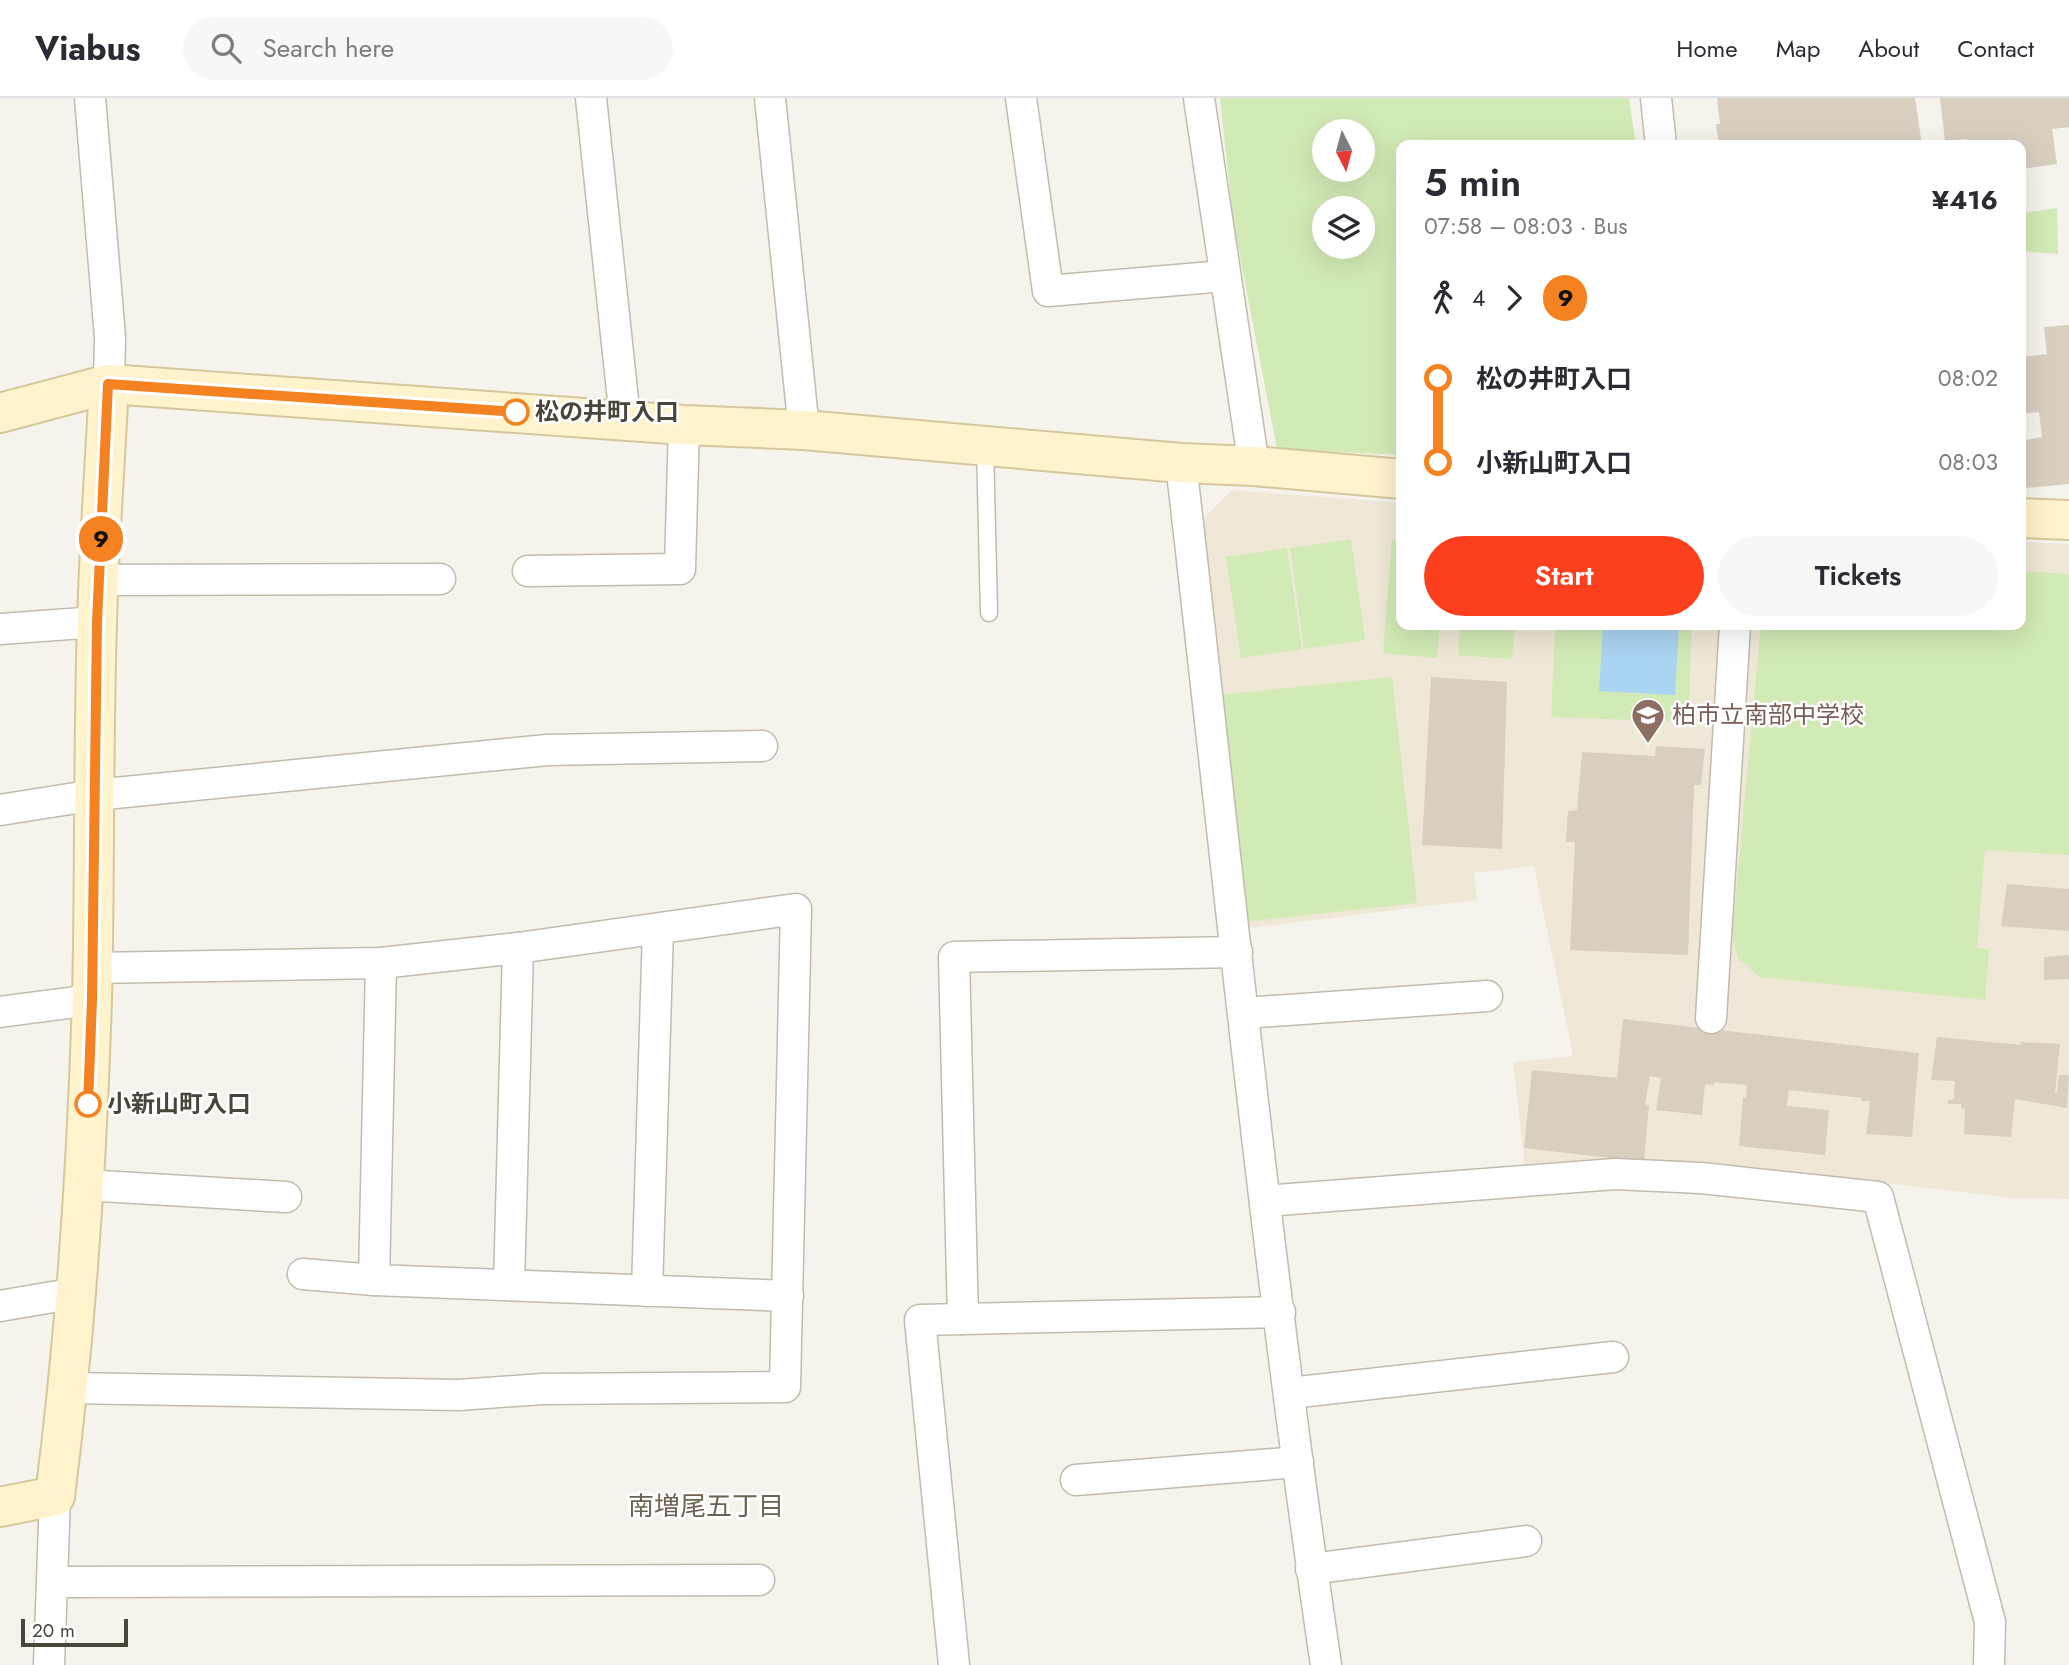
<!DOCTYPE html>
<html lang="en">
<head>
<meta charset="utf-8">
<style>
	body { margin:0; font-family:Jost,"Noto Sans JP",sans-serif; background:#f7f7f7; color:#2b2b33; height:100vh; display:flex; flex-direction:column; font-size:26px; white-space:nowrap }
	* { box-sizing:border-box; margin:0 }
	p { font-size:23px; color:#7c7c81 }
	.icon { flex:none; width:38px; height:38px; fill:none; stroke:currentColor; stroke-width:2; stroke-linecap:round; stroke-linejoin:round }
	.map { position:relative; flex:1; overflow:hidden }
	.side { position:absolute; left:1396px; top:42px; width:630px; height:490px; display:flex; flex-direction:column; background:#fff; border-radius:14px; box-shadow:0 7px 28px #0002 }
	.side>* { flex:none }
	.badge { padding:0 14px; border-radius:23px; font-size:24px; line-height:46px }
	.needle { width:46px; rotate:174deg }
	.buttons { position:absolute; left:1312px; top:21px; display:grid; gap:14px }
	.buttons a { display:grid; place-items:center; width:63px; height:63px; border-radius:50%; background:#fff; box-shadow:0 7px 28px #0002; font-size:35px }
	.scale { position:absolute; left:21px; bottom:18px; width:107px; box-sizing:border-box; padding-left:7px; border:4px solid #4b4439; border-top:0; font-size:19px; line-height:24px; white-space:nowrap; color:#4b4439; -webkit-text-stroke:5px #fff; paint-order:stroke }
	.map>.badge { position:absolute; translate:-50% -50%; box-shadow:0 0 0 4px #fff }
	.legs { display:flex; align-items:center; gap:10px; height:77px; padding:0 28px; font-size:23px }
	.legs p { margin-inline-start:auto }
	.headline { display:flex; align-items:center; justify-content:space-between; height:119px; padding:0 28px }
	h1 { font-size:38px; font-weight:600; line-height:52px }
	.action { display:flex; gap:14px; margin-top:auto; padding:14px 28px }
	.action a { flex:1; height:80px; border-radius:42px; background:#fc3f1d; color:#fff; font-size:28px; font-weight:600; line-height:80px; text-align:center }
	.action a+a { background:#f7f7f7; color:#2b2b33 }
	ul { padding:0 28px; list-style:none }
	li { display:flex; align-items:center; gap:24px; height:84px; font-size:26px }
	li i { display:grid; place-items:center; width:10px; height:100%; margin:0 9px; background:currentColor }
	li i::after { content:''; width:18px; height:18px; margin:-9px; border:5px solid; border-radius:50%; background:#fff }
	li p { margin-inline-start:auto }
	li:first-child i { background:linear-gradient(#0000 50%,currentColor 0) }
	li:last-child i { background:linear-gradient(currentColor 50%,#0000 0) }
	header { display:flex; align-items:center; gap:42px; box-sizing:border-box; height:98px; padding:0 35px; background:#fff; border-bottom:2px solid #e1e1e2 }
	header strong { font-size:33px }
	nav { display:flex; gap:38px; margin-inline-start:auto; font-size:24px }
	.search { width:490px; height:63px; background:#f7f7f7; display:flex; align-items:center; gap:18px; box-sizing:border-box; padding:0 24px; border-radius:38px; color:#7c7c81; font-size:26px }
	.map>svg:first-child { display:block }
</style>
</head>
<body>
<header>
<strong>Viabus</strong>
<div class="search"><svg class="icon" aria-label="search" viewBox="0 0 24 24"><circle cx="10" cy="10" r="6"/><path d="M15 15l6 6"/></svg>Search here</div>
<nav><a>Home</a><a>Map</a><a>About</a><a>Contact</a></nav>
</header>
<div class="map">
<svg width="2069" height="1567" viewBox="0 0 2069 1567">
	<rect width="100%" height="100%" fill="#f6f3ec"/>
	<polygon fill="#efe8d6" points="1232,392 1402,405 1402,527 2021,527 2021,444 2069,446 2069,1101 2012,1100 1698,1063 1525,1071 1513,964 1573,958 1534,768 1474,775 1477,802 1249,830 1201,423"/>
	<g fill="#d2eab5" fill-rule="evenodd">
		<path d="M1220,0h409l7,47h-234v310l-125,-6 -44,-228zM1325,33h38v39h-38zM1325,110h38v39h-38z"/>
		<polygon points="2057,110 2058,156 2021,153 2021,115"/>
		<polygon points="1351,441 1365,542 1304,551 1290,450"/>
		<polygon points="1392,442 1402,443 1402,527 1440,527 1437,560 1383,555"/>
		<polygon points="1287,450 1302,551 1241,560 1226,459"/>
		<polygon points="2021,473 2069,476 2069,757 1985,752 1977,850 1989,852 1985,902 1760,879 1738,861 1732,838 1761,527 2021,527"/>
		<polygon points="1460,527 1515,527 1512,561 1458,557"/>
		<polygon points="1555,527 1692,527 1688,624 1551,619"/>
		<polygon points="1392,579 1417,805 1244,824 1220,597"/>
	</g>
	<polygon fill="#a9d4f2" points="1603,527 1679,527 1675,597 1599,593"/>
	<g fill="#d8cfc1">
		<polygon points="1717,0 1915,0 1922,47 1719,47 1716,26 1720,26"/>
		<polygon points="1940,0 2069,0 2069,29 2052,31 2057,66 2021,71 2021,47 1968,47 1967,41 1945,43"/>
		<polygon points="2069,227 2069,386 2026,390 2021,343 2042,339 2039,314 2021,316 2021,259 2047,256 2044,229"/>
		<polygon points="1431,579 1507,584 1502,751 1422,747"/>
		<polygon points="1656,648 1705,651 1701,687 1694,687 1688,857 1570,852 1575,744 1566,744 1568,713 1577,712 1582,654 1655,658"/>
		<polygon points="2007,786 2069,791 2069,833 2001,828"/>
		<polygon points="2069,857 2069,881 2044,882 2044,859"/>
		<polygon points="1623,921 1919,955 1912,1039 1866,1036 1870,1003 1862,1003 1862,1000 1789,992 1787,1008 1829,1012 1825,1057 1739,1048 1743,1000 1746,1000 1747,987 1714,984 1714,987 1705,986 1702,1017 1656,1012 1661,980 1650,978 1645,1006 1649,1008 1644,1064 1524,1050 1532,972 1617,980"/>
		<polygon points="1937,939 2021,947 2020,944 2060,946 2055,995 2057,995 2059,977 2069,977 2067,1010 2015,1001 2011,1039 1964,1036 1965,1011 1961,1010 1961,1006 1948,1006 1948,1002 1954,1001 1955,983 1931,982"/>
	</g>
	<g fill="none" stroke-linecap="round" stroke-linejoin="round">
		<defs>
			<polyline id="lane" points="985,347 989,515"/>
			<g id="street">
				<polyline points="90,0 110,239 109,286"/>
				<polyline points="591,0 625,321"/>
				<polyline points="770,0 804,332"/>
				<polyline points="1021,0 1048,193 1224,178"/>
				<polyline points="1199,0 1254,368"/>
				<polyline points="1656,0 1661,47"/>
				<path d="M1181,365c46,401 86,803 145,1202"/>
				<polyline points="528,473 680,471 684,327"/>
				<polyline points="99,482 440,481"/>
				<polyline points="0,531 97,524"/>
				<polyline points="0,712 95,697 547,652 762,648"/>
				<polyline points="0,914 91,902"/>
				<polyline points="1244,915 1487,898"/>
				<polyline points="1711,920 1735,527"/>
				<polyline points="84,1087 286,1099"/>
				<polyline points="1265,1103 1615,1076 1701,1080 1878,1099 1990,1524 1989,1567"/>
				<polyline points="303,1176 374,1182 788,1198"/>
				<polyline points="374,1182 381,865"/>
				<polyline points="509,1187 518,850"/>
				<polyline points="647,1193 658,831"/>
				<polyline points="0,1208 76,1195"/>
				<polyline points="963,1221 954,859 1237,854"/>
				<polyline points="69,1290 459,1297 542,1291 785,1289 796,811 518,850 381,865 92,870"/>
				<polyline points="1290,1295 1613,1259"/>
				<polyline points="1076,1382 1298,1364"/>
				<polyline points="1311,1471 1526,1443"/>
				<polyline points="53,1484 759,1482"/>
				<polyline points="49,1567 55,1398"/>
				<polyline points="954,1567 920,1222 1280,1214"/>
			</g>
			<g id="secondary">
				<polyline points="0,315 109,286 684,327 804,332 1181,365 1254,368 1402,381"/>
				<polyline points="2021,420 2069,422"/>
				<path d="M0,1409l55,-11c21,-165 32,-331 37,-497 3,-125 1,-250 5,-375 2,-80 8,-160 12,-240"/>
			</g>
		</defs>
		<use href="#lane" stroke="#c2bbae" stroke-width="19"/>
		<use href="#street" stroke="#c2bbae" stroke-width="33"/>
		<use href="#secondary" stroke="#d6c79b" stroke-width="42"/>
		<use href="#lane" stroke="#fff" stroke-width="16"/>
		<use href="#street" stroke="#fff" stroke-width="30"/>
		<use href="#secondary" stroke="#fff3cd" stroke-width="38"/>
	</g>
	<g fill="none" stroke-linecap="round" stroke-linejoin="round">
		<defs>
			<polyline id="line-1" points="88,1006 92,902 97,524 108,286 516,314"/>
		</defs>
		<use href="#line-1" stroke="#fff" stroke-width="16"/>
		<use href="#line-1" stroke="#f58220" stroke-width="10"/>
	</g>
	<defs>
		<symbol id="school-pin" viewBox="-11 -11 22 30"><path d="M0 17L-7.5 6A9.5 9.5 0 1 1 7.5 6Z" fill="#8d6e63" stroke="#fff"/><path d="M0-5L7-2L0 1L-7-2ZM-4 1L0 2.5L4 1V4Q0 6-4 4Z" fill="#fff"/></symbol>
	</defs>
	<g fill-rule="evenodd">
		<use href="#school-pin" x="1629" y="598" width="38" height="52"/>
	</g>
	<g fill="#fff" stroke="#f58220" stroke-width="3.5">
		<circle cx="516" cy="314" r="12"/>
		<circle cx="88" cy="1006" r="12"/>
	</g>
	<g text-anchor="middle" stroke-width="5" stroke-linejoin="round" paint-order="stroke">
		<g font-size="24" font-weight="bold" fill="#4b4439" stroke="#fff" text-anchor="start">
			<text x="535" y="322">松の井町入口</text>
			<text x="107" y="1014">小新山町入口</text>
		</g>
		<g font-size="24" fill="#785e54" stroke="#fff" text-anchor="start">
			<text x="1672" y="625">柏市立南部中学校</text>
		</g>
		<g font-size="26" fill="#6e6250" stroke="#fff">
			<text x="706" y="1417">南増尾五丁目</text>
		</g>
	</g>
</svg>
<div class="buttons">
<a><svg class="needle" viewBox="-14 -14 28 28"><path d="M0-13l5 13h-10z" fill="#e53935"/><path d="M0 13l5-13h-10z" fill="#7c7c81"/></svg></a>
<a><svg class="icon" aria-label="layers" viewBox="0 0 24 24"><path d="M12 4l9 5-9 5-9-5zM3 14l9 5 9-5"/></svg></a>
</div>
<div class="scale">20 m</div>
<b class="badge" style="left:101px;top:441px;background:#f58220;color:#111">9</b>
<section class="side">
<div class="headline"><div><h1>5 min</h1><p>07:58 – 08:03 · Bus</p></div><b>¥416</b></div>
<div class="legs"><svg class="icon" aria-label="walk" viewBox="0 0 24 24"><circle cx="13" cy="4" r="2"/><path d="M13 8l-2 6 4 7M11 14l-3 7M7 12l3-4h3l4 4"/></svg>4<svg class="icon" aria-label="forward" viewBox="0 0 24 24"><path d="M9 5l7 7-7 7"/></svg><b class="badge" style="background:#f58220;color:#111">9</b></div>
<ul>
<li><i style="color:#f58220"></i><b>松の井町入口</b><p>08:02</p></li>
<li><i style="color:#f58220"></i><b>小新山町入口</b><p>08:03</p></li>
</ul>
<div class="action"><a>Start</a><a>Tickets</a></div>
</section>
</div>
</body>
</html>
